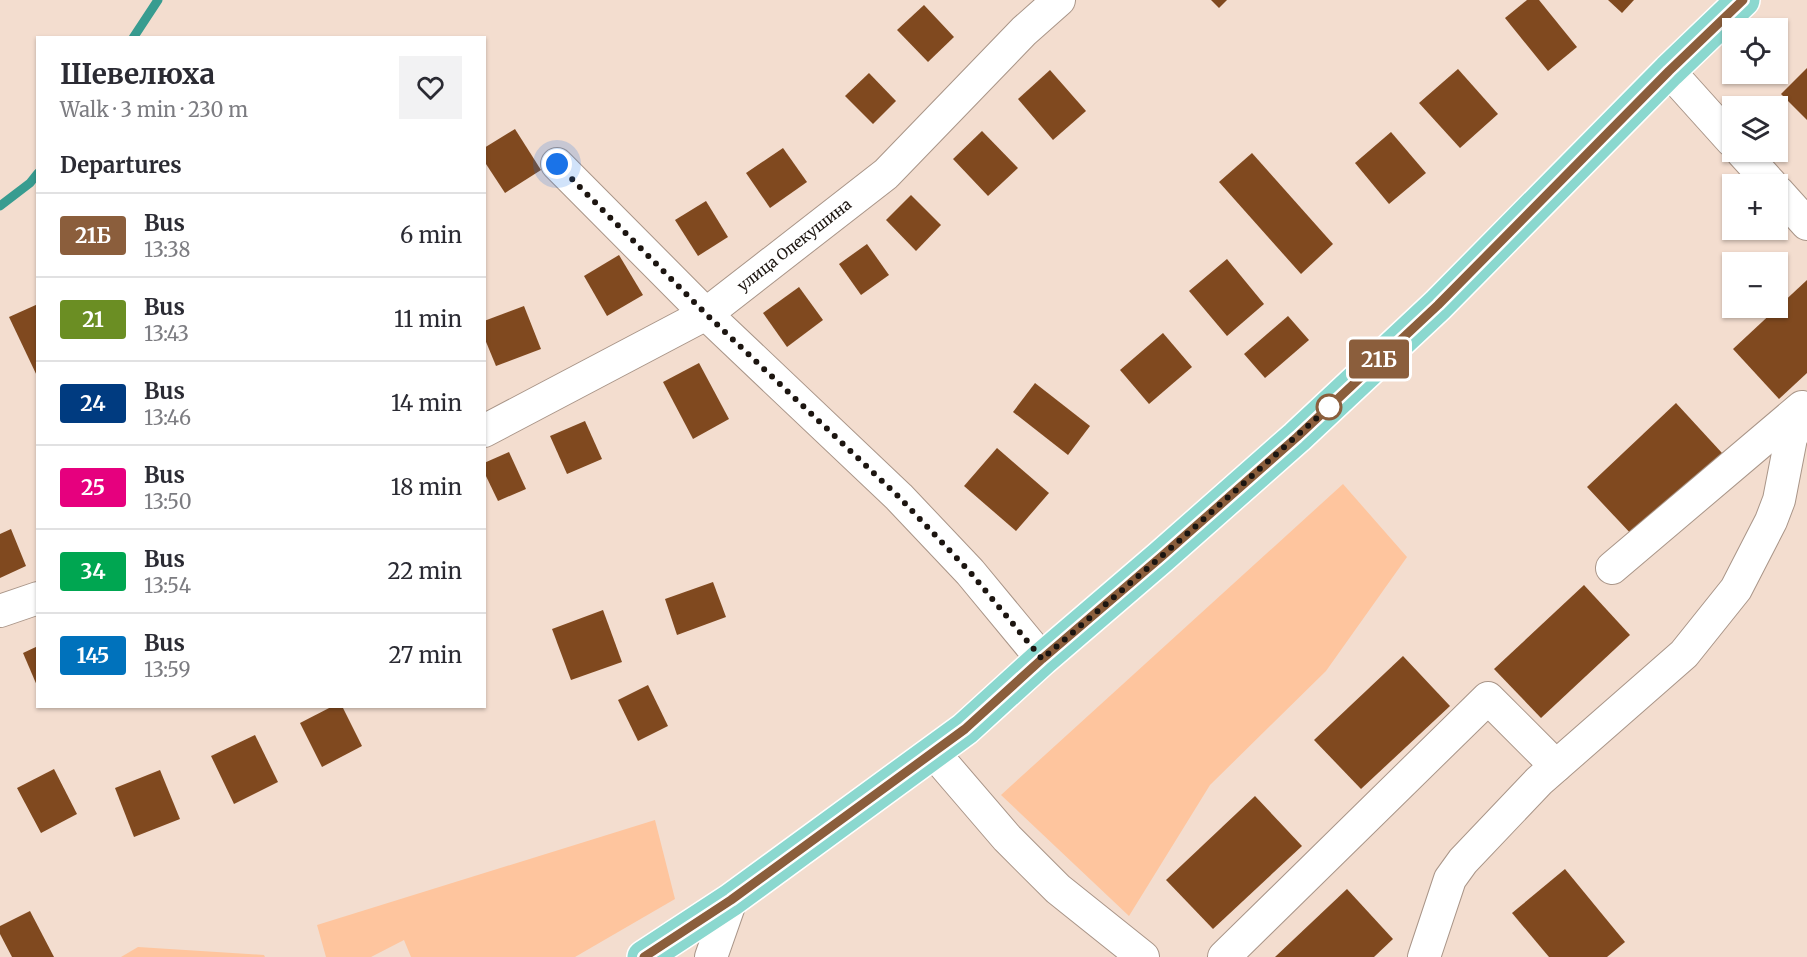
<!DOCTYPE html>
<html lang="en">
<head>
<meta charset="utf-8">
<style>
	body { margin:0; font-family:Merriweather,serif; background:#f2f2f3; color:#2b2b33; height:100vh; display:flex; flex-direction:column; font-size:22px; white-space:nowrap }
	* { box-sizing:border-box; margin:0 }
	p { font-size:20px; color:#7c7c81 }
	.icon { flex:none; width:33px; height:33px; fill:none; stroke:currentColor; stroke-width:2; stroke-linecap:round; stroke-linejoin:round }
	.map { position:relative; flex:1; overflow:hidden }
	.sheet { position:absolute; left:36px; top:36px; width:450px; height:672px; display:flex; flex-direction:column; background:#fff; border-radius:0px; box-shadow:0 2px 4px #0004 }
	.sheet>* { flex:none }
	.badge { padding:0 12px; border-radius:4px; font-size:21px; line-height:39px }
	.tools { position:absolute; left:1722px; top:18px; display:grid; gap:12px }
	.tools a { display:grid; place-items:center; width:66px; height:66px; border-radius:0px; background:#fff; box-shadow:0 2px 4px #0004; font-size:30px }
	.you { position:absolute; width:30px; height:30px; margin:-15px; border:4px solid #fff; border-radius:50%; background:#1a73e8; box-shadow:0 0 0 9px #1a73e833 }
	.map>.badge { position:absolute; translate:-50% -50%; box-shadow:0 0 0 3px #fff }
	h2 { padding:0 24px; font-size:22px; line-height:54px }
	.round { display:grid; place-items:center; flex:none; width:63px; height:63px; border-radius:0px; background:#f2f2f3 }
	.headline { display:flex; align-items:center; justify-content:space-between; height:102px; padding:0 24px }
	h1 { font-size:28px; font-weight:700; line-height:45px }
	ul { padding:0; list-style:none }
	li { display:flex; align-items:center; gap:18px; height:84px; padding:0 24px; border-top:2px solid #e1e1e2 }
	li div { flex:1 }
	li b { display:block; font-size:22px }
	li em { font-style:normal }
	li .badge { min-width:66px; font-weight:700; text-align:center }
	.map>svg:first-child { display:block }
</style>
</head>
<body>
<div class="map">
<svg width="1807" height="957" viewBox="0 0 1807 957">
	<rect width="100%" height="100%" fill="#f3ddcf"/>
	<g fill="#fec59e">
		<polygon points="1343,484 1407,557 1326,671 1210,785 1129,916 1001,795"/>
		<polygon points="655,820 675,899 575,957 411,957 404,940 371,957 326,957 317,925"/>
		<polygon points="138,947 264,955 265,957 121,957"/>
	</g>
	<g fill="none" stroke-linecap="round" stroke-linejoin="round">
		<g stroke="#389c90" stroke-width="9">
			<polyline points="133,38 158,0"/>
			<polyline points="0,206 30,183 38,173"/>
		</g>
	</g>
	<g fill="#80491f">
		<polygon points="1211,0 1227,0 1219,8"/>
		<polygon points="1527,0 1539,0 1577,47 1548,71 1505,18"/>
		<polygon points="1608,0 1634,0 1622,13"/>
		<polygon points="924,5 954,37 928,62 897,30"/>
		<polygon points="1807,68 1807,120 1781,94"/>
		<polygon points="1458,69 1498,114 1460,148 1419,103"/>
		<polygon points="1050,70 1086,111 1053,140 1018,99"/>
		<polygon points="869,73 896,101 873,124 845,96"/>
		<polygon points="515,129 541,170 505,193 484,161 484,148"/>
		<polygon points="982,131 1018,168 988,196 953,159"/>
		<polygon points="1391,132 1426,173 1389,204 1355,163"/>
		<polygon points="783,148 807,182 770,208 746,173"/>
		<polygon points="1252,153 1333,244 1301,274 1219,182"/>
		<polygon points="911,195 941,225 916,251 886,220"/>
		<polygon points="706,201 728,237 698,256 675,220"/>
		<polygon points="867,244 889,275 861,295 839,264"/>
		<polygon points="619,255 643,295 607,316 584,276"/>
		<polygon points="1227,259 1264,304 1227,336 1189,291"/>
		<polygon points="1807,280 1807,373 1779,399 1733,349"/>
		<polygon points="799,287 823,320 787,347 763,313"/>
		<polygon points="38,304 38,378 9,317"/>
		<polygon points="524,306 541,349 496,366 484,337 484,321"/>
		<polygon points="1288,316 1309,340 1265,378 1244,354"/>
		<polygon points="1163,333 1192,367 1149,404 1120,370"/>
		<polygon points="699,363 729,419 693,439 663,382"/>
		<polygon points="1035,383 1090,426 1068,455 1013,412"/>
		<polygon points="1676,403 1722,453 1633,536 1587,487"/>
		<polygon points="585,421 602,459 567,474 550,436"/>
		<polygon points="997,448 1049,493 1016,531 964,486"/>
		<polygon points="509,452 526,489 498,501 484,472 484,463"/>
		<polygon points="11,529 26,566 0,578 0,534"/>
		<polygon points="713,582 726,617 677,635 665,599"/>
		<polygon points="1584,585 1630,635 1541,718 1494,669"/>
		<polygon points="603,610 622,662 571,680 552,629"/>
		<polygon points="38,646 38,688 23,653"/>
		<polygon points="1403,656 1450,706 1361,789 1314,740"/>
		<polygon points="648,685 668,726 638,741 618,700"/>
		<polygon points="333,706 342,706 362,746 322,767 300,723"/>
		<polygon points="255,735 278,782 234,804 211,756"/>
		<polygon points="54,769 77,814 41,833 17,788"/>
		<polygon points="160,770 180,819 134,837 115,788"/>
		<polygon points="1255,796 1302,846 1213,929 1166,880"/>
		<polygon points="1565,869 1625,942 1607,957 1549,957 1512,913"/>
		<polygon points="1347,889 1393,939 1374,957 1275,957"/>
		<polygon points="30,911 54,957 12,957 0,934 0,926"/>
	</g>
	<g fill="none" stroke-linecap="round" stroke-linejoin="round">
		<defs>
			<g id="minor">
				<polyline points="1669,71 1732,141"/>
				<polyline points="1742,152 1771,184"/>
				<polyline points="557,164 706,314 899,497 970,572 1042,659"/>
				<polyline points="1778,192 1807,224"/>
				<path id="s1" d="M484,431l222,-117 180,-140 138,-143 35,-31"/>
				<polyline points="1612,568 1802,407"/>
				<polyline points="0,611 38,598"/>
				<polyline points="934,753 1007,838 1058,889 1143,957"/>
				<polyline points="711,957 731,900"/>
				<polyline points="1224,957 1488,698 1556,766"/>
				<polyline points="1424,957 1450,879 1463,861 1539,781 1684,654 1736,589 1771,521 1779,500 1791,438 1807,408"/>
			</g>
			<polyline id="major" points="644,957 731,900 965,729 1042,659 1161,557 1297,437 1438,305 1669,71 1743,0"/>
		</defs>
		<use href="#minor" stroke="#a99588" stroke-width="34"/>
		<use href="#major" stroke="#fff" stroke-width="36"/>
		<use href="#minor" stroke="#fff" stroke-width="32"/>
		<use href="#major" stroke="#8bd8cf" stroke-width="33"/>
	</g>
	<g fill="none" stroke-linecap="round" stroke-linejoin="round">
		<defs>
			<polyline id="line" points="644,957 731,900 965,729 1042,659 1161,557 1297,437 1438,305 1669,71 1743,0"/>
		</defs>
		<use href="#line" stroke="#fff" stroke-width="14"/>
		<use href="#line" stroke="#8b5e3c" stroke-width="9"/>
		<polyline stroke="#1c1510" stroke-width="6" stroke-dasharray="0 10.8" points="557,164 706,314 899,497 970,572 1042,659 1178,542 1329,407"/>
	</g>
	<circle fill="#fff" stroke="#8b5e3c" stroke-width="3" cx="1329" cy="407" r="12"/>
	<g text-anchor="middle" stroke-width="6" stroke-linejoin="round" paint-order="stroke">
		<g font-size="15" fill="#1c1510" stroke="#fdebe0">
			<text dy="5" stroke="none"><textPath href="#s1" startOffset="363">улица Опекушина</textPath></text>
		</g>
	</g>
</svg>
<div class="tools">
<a><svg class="icon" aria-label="locate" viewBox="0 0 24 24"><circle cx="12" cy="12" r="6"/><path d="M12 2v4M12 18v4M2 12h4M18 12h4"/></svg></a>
<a><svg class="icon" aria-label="layers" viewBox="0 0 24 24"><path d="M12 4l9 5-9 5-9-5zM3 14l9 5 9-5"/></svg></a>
<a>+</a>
<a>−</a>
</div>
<div class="you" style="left:557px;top:164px"></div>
<b class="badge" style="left:1379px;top:359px;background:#8b5e3c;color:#fff">21Б</b>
<section class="sheet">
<div class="headline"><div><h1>Шевелюха</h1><p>Walk · 3 min · 230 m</p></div><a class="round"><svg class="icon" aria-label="heart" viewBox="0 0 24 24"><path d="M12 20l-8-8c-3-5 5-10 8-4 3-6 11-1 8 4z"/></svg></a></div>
<h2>Departures</h2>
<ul>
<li><span class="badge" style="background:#8b5e3c;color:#fff">21Б</span><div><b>Bus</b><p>13:38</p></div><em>6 min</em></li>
<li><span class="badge" style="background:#6b8e23;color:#fff">21</span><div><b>Bus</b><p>13:43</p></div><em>11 min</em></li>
<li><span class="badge" style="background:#003b80;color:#fff">24</span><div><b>Bus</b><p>13:46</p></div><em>14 min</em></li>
<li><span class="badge" style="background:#e6007e;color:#fff">25</span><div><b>Bus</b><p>13:50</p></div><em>18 min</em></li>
<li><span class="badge" style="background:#00a651;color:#fff">34</span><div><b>Bus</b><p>13:54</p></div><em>22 min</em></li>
<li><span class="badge" style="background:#0072bc;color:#fff">145</span><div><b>Bus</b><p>13:59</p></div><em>27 min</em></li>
</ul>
</section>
</div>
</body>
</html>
